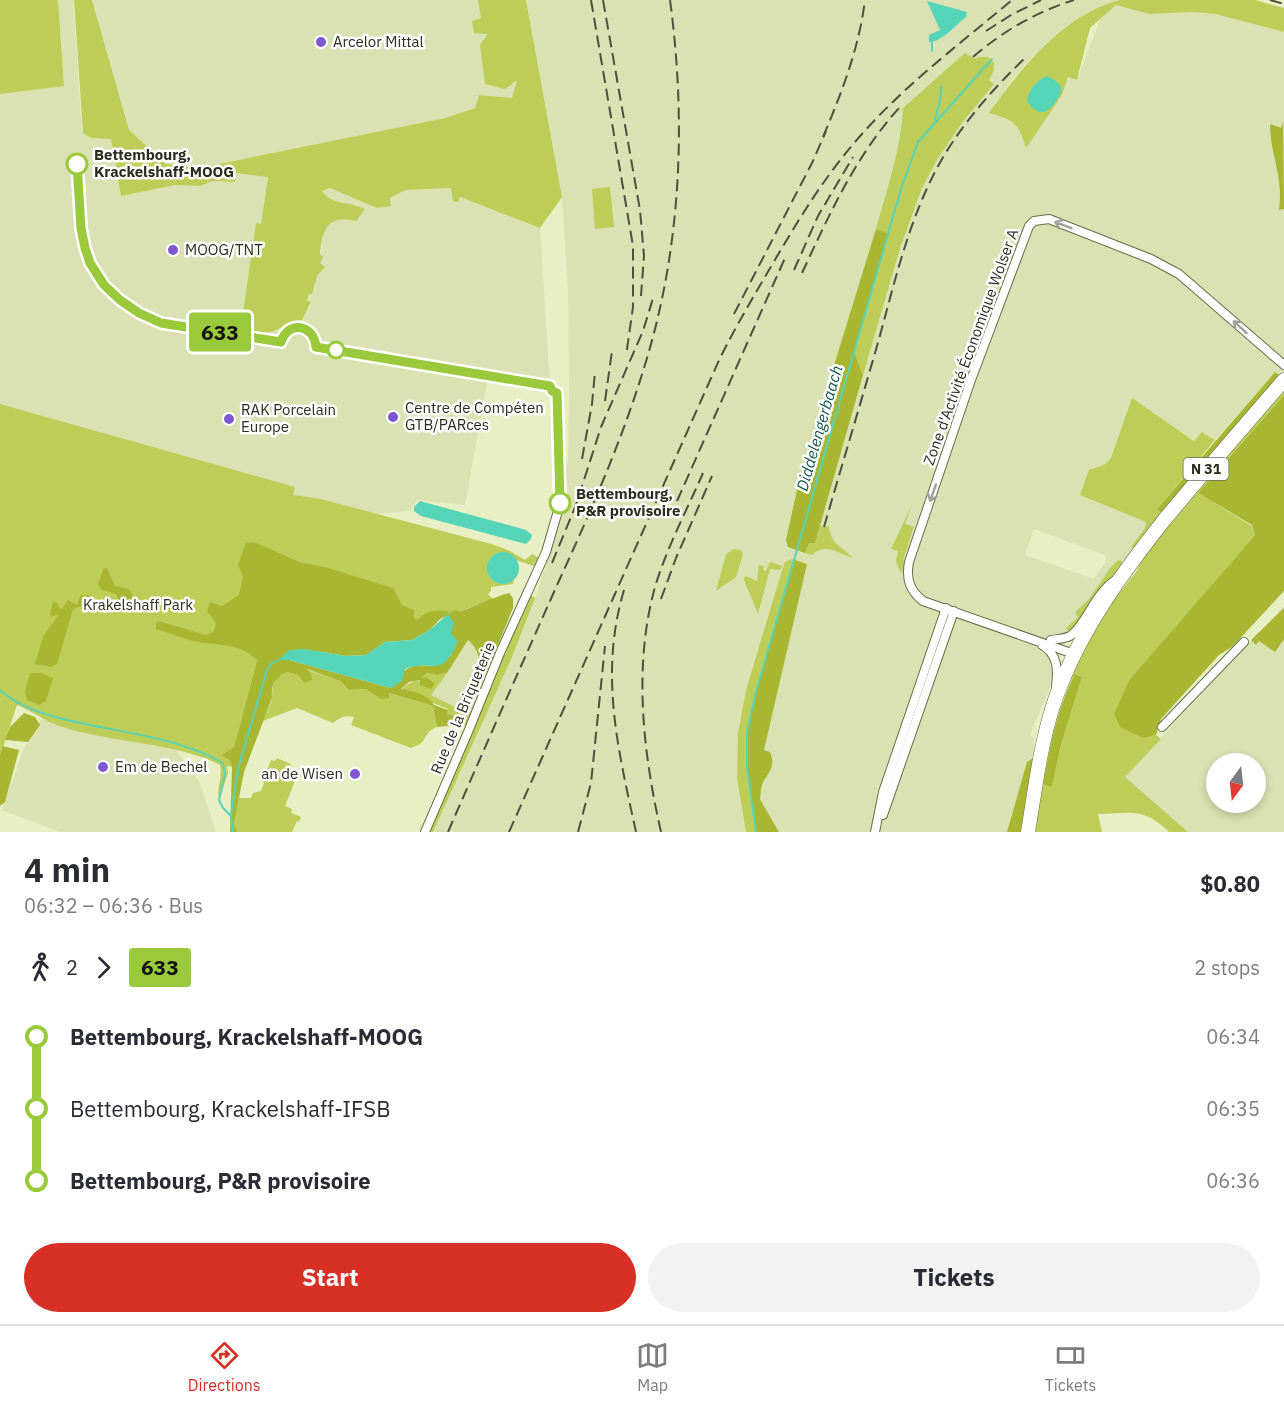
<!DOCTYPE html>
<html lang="en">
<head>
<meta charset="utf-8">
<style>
	body { margin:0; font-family:"IBM Plex Sans",sans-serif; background:#f2f2f3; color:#2b2b33; height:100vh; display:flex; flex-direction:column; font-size:22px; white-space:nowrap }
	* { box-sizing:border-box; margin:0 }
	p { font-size:20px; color:#7c7c81 }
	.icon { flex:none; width:33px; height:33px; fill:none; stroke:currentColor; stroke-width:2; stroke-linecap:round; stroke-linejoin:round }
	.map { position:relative; height:832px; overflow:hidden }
	.drawer { display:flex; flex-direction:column; background:#fff; flex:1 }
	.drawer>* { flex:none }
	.badge { padding:0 12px; border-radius:4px; font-size:21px; line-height:39px }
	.needle { width:39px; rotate:195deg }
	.tools { position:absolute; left:1206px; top:753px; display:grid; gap:12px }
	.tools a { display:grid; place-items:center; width:60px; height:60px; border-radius:50%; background:#fff; box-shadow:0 3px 9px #0003; font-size:30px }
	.map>.badge { position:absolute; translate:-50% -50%; box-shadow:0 0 0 3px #fff }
	.legs { display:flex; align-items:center; gap:9px; height:66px; padding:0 24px; font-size:20px }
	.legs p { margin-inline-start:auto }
	.headline { display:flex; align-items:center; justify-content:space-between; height:102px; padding:0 24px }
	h1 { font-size:33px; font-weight:700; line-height:45px }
	.cta { display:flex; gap:12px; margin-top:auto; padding:12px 24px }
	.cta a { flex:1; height:69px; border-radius:36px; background:#d93025; color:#fff; font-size:24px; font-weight:700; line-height:69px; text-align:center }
	.cta a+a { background:#f2f2f3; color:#2b2b33 }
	ul { padding:0 24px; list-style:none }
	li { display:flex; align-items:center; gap:21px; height:72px; font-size:22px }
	li i { display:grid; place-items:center; width:9px; height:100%; margin:0 8px; background:currentColor }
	li i::after { content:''; width:15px; height:15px; margin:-8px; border:4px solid; border-radius:50%; background:#fff }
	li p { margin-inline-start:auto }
	li:first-child i { background:linear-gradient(#0000 50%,currentColor 0) }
	li:last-child i { background:linear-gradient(currentColor 50%,#0000 0) }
	.tab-bar { display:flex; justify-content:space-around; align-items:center; height:84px; border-top:2px solid #e1e1e2; background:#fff; font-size:16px; color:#7c7c81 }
	.tab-bar a { display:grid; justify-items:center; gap:3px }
	.tab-bar .active { color:#d93025 }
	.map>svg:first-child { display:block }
</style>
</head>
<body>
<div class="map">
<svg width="1284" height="832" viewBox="0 0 1284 832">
	<rect width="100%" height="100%" fill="#e8efc5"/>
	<g fill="#dae1b2" fill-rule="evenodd">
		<polygon points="58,0 73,0 82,132 91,138 111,139 121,196 175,185 200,186 212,181 235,182 236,173 268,176 261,224 256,224 241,326 277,330 292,320 302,320 311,306 311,302 307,301 309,293 312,293 313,285 319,272 324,230 330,222 335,220 346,220 358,205 345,205 327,199 321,191 330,188 377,208 390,198 405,190 452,188 459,197 540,228 550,385 475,373 487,383 465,505 417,500 410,511 376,514 321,499 292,495 294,487 0,404 0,94 64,85"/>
		<polygon points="92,0 478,0 482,18 472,21 489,34 518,80 512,98 479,95 475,108 445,118 199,168 166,164 129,130"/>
		<path d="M526,0h594l-87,56 -20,23 -23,33 25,11 5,6 6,18 36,-52 6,-18 9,3 24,-63 15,-12 33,9 44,-2 22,2 69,18v348l-9,-8 -60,68 -12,-8 -8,9 -63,-42 -21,59 -31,37 66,27 -1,6 -13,19 2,2 -11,14 -1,-2 -4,-1 -8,8 -21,31 -14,13 4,4 -10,16 -4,2 1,8 -6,16 -11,3 3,13 -3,17 -17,38 -1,7 3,2 -1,20 -6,4 -20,70h-228l-19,-33 10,-47 -6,-2 21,-187 -39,127 -8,43 -1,45 9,54h-313l79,-175 23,-59 12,-36 -1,-10 22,-91 1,-72 -1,-97 -6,-95zM1034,529l71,26 1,6 -12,18 -69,-24z"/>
		<path d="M1284,606v226h-96l-64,-55zM1216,764h40v38h-40z"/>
		<polygon points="468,640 476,647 480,665 483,673 487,672 471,712 463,708 461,710 431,695"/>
		<polygon points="43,717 53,724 176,750 200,783 216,832 60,832 2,810 24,748"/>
	</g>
	<g fill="#becc58">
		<polygon points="0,0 58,0 64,86 0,94"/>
		<path d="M74,0h18l37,130 37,34 33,4 246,-50 30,-10 4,-13 33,3 5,-18 -12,9 -20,-5 -5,-39 8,-11 -14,-1 -2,-12 9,-3 -3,-18h48l36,197 -22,31 -80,-31 -2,5 -5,-1 -2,-13 -46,2 -15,8 1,8 -14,2 -47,-20 -8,3c10,15 28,10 43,18l-9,12c-29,-6 -33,7 -36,33l3,3 -3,6 5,4 -8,9 -5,18h-3l-2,7 4,1 -9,18c-12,0 -16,5 -26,10 -10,5 -23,0 -34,-1l-1,-3 15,-103 5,1 7,-47 -32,-4 -1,9 -23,-1 -12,5 -25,-1 -54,11 -10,-57 -20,-1 -8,-5z"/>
		<path d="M1120,0h135l29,8v24l-69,-18 -22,-2 -44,2 -33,-9 -26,23 -13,52 -9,-3 -6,18 -36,53c-8,-26 -12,-28 -37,-35 33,-46 74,-98 131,-113z"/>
		<path d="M965,53l10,6 4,-2h9l6,6v7l-5,10 5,4 -30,36 -26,38 -16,30 -22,60 -37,127 -9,-23 34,-119 -12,-4c11,-40 25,-79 27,-121z"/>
		<polygon points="610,187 614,227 595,229 592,189"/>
		<path d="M1284,390v5l-86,98 54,33 3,9 -126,145 -15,34 30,24 12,-3 5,4 -36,38 63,55h-19c-25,-25 -38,-19 -71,-18l4,18h-69l10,-48 4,2 5,-1 9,-40 21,-68 -7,-3 -6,11 15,-37 25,-42 27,-34 8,-16 52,-66z"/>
		<polygon points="1132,398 1194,441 1202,432 1215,440 1157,509 1161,513 1134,549 1131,547 1145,528 1146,522 1080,495 1089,470 1104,465 1111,458"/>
		<path d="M0,404l295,83 -2,8 28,4 174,46 15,6 15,9 7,-6 7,4 -5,8 -18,-6 2,5 -5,19 -22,3v4l-3,3 5,5 -27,10 -5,4 -172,47h-32l-23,87 -11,8 6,5 3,7 -5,-1 1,7 -9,27c-3,-12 4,-23 1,-35 -36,-19 -91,-22 -130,-31 -12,-2 -25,-6 -36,-10 -13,-6 -24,-14 -37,-19l-17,51z"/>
		<polygon points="912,505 905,524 914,527 903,560 905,561 901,574 896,561 898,551 891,549"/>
		<path d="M820,526l4,1 5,-1c1,18 14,21 24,32 -15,-5 -28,-16 -41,-3l-7,-2 4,-10h6z"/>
		<polygon points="734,549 741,550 743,554 736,577 716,591 726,554"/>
		<polygon points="792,559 795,560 756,692 747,732 747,767 756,832 746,832 737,778 738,733 746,690 781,574 785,562"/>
		<path d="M1118,560l4,1c-1,11 -13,17 -20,25 -12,15 -17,34 -33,46l-3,-4 12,-11 -3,-5 14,-13 21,-31z"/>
		<polygon points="770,562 782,566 780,570 770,569 758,614 744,580 745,576 757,581 759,565 764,566 763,570 766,571"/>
		<path d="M532,596l3,2 -23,59 -79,175h-4c34,-78 67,-156 99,-235z"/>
		<path d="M305,669l35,12 9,9 17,-1 14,10 8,-6 45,13 4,21c-13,5 -10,12 -17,17 -3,2 -6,2 -9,4l-60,-23 3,-8c-9,-2 -14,0 -21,6l-36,-15 -34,13c3,-7 8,-16 9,-23 2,-18 -4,-16 15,-26l11,3z"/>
		<path d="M427,673l10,2 10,-2 -16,22 30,15 2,-2 8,4 -5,13h-9l2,-8 -12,-3 1,-5 -47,-19c13,-12 18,-11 34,-6l-8,-7 -6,2z"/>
		<polygon points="277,758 291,764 288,779 295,781 285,806 292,809 291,813 301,817 299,822 297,821 292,832 238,832 234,824 239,798 251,798 253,793 261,791 264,783 259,776 270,780 272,778 272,775 266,773 271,760 275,761"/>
	</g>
	<g fill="#a9b632" fill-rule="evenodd">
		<path d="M1283,122l1,87 -5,1c5,-32 -9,-56 -9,-86l11,4z"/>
		<polygon points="876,229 888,233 854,352 863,375 815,543 809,543 805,553 788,547 786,540 800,476"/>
		<polygon points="1275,372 1279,375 1161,513 1157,509"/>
		<polygon points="1284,395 1284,591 1232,647 1219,655 1161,719 1156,735 1144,738 1120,727 1114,714 1129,680 1255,535 1252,525 1198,493"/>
		<path d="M254,542l45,20 29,6 65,20 9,17 12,5v8l4,2c8,-10 18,-10 30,-9l1,3 6,-4 6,2c5,-3 42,-18 48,-19l4,5v10l-26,64 -4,1c-6,-14 -2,-22 -15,-33l-21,33 -10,2 -10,-2 -5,5 5,-1 8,7 -4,5 -11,-4v-5l-11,2 -8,7c13,3 26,4 33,16l14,5 -1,4 12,3 -2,8 -20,2 -4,-21 -44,-13v5l-9,1 -14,-10 -17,1 -9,-9 -33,-12 4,5 1,6 -7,3 -7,-8 -11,-3c-13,7 -16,11 -15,26l-28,74 -10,52 4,8h-8l2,-65 -3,-7 -7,-5 12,-8 23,-87c-18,-17 -35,-14 -58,-18 -14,-2 -29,-9 -43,-13v-5l2,-3 48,14 8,-4 2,-8 -9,-12 3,-9 12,4 17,-11 4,-19 -5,-11 8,-22zM446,616l5,18 1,20c-20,23 -27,4 -45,15 -7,3 -11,13 -16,19l-102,-28h-10l11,-10 14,-1 42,7 20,-1 19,-13 27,-2 19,-11 10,-11z"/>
		<path d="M795,560l12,4 -43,186 6,2c5,12 1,18 -5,27 -4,5 -4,14 -5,20l19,33h-23l-9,-65v-35l9,-40z"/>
		<polygon points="107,568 115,586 128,589 133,595 131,602 124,607 119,602 116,594 102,590 98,585 103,569"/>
		<path d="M81,595h9l6,11 22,4 -1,4c-14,-2 -30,-13 -44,-5l-16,55 -6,3 -16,-3 8,-27 16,-23 -5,2 -4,-1 3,-13 4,1 4,7 7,-10 9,5z"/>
		<polygon points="1284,608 1284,639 1275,652 1259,641 1256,645 1251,640"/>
		<polygon points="30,673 41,673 53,678 46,701 39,705 27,700 25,692"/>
		<path d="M1075,674l7,3 -21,68 -9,41h-5l-4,-2c7,-37 14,-76 32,-110z"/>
		<polygon points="24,713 35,717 40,725 28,742 5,740 10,727"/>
		<polygon points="3,746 19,750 5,802 0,806 0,755"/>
		<polygon points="1033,758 1022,832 1007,832 1027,762"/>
	</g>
	<g fill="#56d4b7">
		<path d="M927,1l40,11 -1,5c-10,8 -24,25 -37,25v-7l11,-5z"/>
		<path d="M1047,76c5,3 12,5 14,12 2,7 -12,25 -19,24 -7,0 -11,-6 -15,-11 1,-9 10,-22 20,-25z"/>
		<polygon points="420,501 526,530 532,535 531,539 526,544 522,543 421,516 414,511 414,507"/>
		<circle cx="503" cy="568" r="16"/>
		<path d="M448,614l6,9 -3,11 7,7c-17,40 -25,17 -53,28l-3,12 -11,7 -102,-28h-11l12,-10 14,-1 42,7 20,-1 19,-13 27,-2 19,-11z"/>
	</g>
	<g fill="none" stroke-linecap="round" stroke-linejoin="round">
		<g stroke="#56d4b7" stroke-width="2">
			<polyline points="932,41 932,51"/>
			<polyline points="935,120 940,101 941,87"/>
			<path d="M0,690c19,17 43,24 67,30 50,12 111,17 156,43l2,11 -6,26 4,8 8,8 2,16"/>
			<polyline points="231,816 238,769 267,670 271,664 278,660"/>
			<polyline points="756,832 747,767 747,732 756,692 901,189 918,142 992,59"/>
		</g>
		<defs>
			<g id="minor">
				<path d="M1051,640c6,-1 13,-1 19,-4 15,-9 24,-41 44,-55"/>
				<path d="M1042,645c16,9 16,25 14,41"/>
				<path d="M1074,654l-151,-53c-14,-11 -17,-23 -14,-39l62,-182 58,-154 5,-5 15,-2 102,40 28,15 105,91"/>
				<polyline points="1162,727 1244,642"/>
				<polyline points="883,815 954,611"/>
				<polyline points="425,832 468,732 500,653 546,552 560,504 561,495"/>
				<polyline points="875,832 883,792 946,608"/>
			</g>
			<path id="primary" d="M1028,832c7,-42 12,-85 25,-126 23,-70 66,-129 112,-187 39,-47 79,-93 119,-139"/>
		</defs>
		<use href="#minor" stroke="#676d47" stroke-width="10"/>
		<use href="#primary" stroke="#676d47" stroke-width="15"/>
		<use href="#minor" stroke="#fff" stroke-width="8"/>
		<use href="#primary" stroke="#fff" stroke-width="14"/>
		<g stroke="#4d503b" stroke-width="2" stroke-dasharray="12 6" stroke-linecap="butt">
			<polyline points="591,0 633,246 633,307 626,356"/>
			<polyline points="603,0 640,210 644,256 641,296"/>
			<polyline points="1270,0 1284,4"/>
			<polyline points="986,31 1011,15 1041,0"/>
			<path d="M973,57c30,-26 63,-45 101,-57"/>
			<path d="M823,137c19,-45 36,-89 42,-137"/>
			<polyline points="794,270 818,216 853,157"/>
			<path d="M802,273c27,-58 55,-120 99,-167"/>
			<polyline points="734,314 812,163 826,131"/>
			<polyline points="605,401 612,351"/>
			<polyline points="582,459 592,404 595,372"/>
			<polyline points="677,501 785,258"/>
			<path d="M824,527c18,-62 37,-125 55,-188 17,-62 31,-124 63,-180 23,-39 52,-71 84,-102"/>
			<polyline points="552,563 576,505 601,427 643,331 654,295"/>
			<path d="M624,590c-25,84 -6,159 12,242"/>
			<polyline points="661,599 676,558 712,476"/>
			<path d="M448,832c36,-83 73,-166 110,-249 37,-81 73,-163 96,-250 28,-108 31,-222 16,-333"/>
			<path d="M509,832l211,-474c15,-30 32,-59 49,-88 28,-48 56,-95 93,-136 44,-50 99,-91 150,-134"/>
			<polyline points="578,832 591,783 605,646"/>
			<path d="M661,832c-18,-79 -28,-166 -6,-245 12,-40 32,-77 48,-114"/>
		</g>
	</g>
	<defs><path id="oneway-shaft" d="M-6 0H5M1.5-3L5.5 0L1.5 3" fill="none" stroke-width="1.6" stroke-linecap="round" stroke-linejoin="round" transform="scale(1.5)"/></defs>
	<g stroke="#9fa099">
		<use href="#oneway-shaft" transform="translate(1063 225) rotate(-159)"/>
		<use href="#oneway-shaft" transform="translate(1240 327) rotate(-138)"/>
		<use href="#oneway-shaft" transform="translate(933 493) rotate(109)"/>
	</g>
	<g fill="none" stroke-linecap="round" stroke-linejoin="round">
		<defs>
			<path id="line-1" d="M77,164l4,64 4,20 5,15 14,22 16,15 19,13 22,10 120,19c7,-22 33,-18 35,5l234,39 2,5 5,2 3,110"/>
		</defs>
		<use href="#line-1" stroke="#fff" stroke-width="14"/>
		<use href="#line-1" stroke="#9aca3c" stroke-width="9"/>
	</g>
	<g fill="#7f57d1" stroke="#fff" stroke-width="2">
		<circle cx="321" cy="42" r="6"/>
		<circle cx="173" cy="250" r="6"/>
		<circle cx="393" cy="417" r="6"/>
		<circle cx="229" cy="419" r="6"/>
		<circle cx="103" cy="767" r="6"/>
		<circle cx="355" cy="774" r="6"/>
	</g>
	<g fill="#fff" stroke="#9aca3c" stroke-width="3">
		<circle cx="77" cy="164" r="10"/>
		<circle cx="336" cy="350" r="8"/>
		<circle cx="560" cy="503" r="10"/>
	</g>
	<g text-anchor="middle" stroke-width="5" stroke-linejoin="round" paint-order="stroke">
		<rect fill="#fff" stroke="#6a6b60" stroke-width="1.5" x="1183.5" y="458" width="45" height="22" rx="4.5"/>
		<g font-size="14" font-weight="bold" fill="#2a2c1c">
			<text x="1206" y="474">N 31</text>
		</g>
		<g font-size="15" fill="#2a2c1c" stroke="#fff" text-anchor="start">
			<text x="333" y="47">Arcelor Mittal</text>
			<text x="185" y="255">MOOG/TNT</text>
			<text x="405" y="413">Centre de Compéten<tspan x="405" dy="17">GTB/PARces</tspan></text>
			<text x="241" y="415">RAK Porcelain<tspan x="241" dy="17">Europe</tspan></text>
			<text x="115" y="772">Em de Bechel</text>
			<text x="343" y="779" text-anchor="end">an de Wisen</text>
		</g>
		<g font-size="15" font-weight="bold" fill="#2a2c1c" stroke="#fff" text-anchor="start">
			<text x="94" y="160">Bettembourg,<tspan x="94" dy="17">Krackelshaff-MOOG</tspan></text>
			<text x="576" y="499">Bettembourg,<tspan x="576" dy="17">P&amp;R provisoire</tspan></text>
		</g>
		<g font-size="15" fill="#2a2c1c" stroke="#fff">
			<text transform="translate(971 347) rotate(-70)" y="5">Zone d'Activité Économique Wolser A</text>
			<text transform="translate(463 708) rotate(-67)" y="5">Rue de la Briqueterie</text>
		</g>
		<g font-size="15" fill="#2c2f1a" stroke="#fff">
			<text x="138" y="610">Krakelshaff Park</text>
		</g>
		<g font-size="16" font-style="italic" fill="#125a4b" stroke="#fff">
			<text transform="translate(819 428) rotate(-74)" y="6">Diddelengerbaach</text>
		</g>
	</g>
</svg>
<div class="tools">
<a><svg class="needle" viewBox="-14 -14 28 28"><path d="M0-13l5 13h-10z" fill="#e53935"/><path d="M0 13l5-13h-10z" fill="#7c7c81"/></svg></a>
</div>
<b class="badge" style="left:220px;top:332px;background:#9aca3c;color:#111">633</b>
</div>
<section class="drawer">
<div class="headline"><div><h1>4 min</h1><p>06:32 – 06:36 · Bus</p></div><b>$0.80</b></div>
<div class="legs"><svg class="icon" aria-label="walk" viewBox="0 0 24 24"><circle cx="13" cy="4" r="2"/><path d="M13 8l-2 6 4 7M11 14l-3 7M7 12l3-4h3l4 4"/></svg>2<svg class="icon" aria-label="forward" viewBox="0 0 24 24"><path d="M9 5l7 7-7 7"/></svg><b class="badge" style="background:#9aca3c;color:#111">633</b><p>2 stops</p></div>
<ul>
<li><i style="color:#9aca3c"></i><b>Bettembourg, Krackelshaff-MOOG</b><p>06:34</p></li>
<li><i style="color:#9aca3c"></i><span>Bettembourg, Krackelshaff-IFSB</span><p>06:35</p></li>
<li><i style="color:#9aca3c"></i><b>Bettembourg, P&amp;R provisoire</b><p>06:36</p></li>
</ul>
<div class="cta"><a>Start</a><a>Tickets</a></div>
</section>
<nav class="tab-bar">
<a class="active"><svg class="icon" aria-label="directions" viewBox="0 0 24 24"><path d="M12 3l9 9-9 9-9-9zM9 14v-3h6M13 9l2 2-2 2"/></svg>Directions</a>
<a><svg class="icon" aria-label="map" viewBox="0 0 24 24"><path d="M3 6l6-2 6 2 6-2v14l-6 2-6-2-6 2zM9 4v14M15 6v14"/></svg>Map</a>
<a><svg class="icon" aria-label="tickets" viewBox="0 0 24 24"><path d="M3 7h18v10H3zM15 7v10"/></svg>Tickets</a>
</nav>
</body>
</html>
